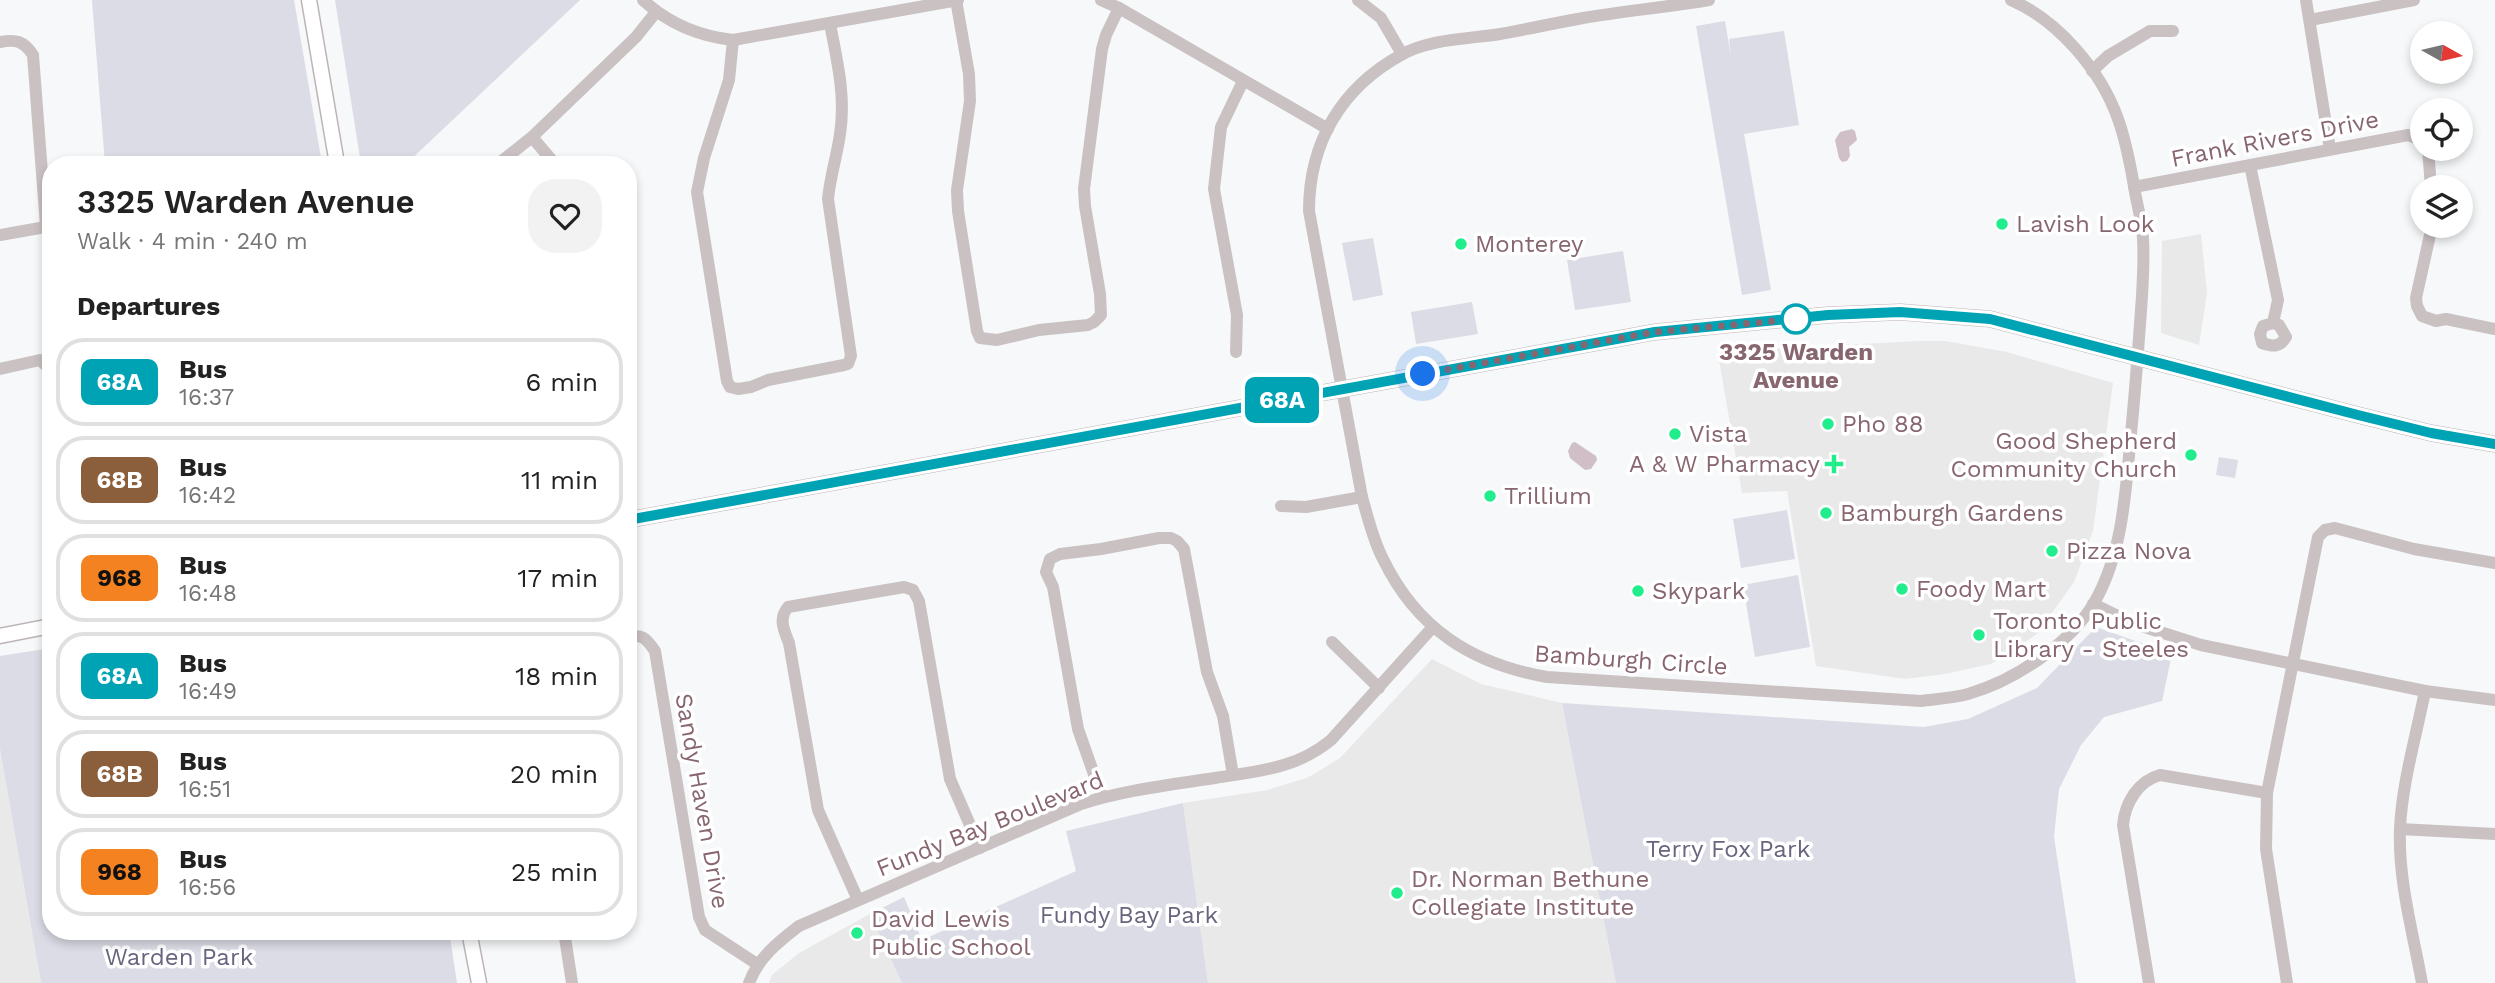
<!DOCTYPE html>
<html lang="en">
<head>
<meta charset="utf-8">
<style>
	body { margin:0; font-family:"Work Sans",sans-serif; background:#f2f2f2; color:#222; height:100vh; display:flex; flex-direction:column; font-size:26px; white-space:nowrap }
	* { box-sizing:border-box; margin:0 }
	p { font-size:23px; color:#767676 }
	.icon { flex:none; width:38px; height:38px; fill:none; stroke:currentColor; stroke-width:2; stroke-linecap:round; stroke-linejoin:round }
	.map { position:relative; flex:1; overflow:hidden }
	.panel { position:absolute; left:42px; top:156px; width:595px; height:784px; display:flex; flex-direction:column; background:#fff; border-radius:28px; box-shadow:0 4px 10px #0003 }
	.panel>* { flex:none }
	.badge { padding:0 14px; border-radius:10px; font-size:24px; line-height:46px }
	.needle { width:46px; rotate:98deg }
	.fabs { position:absolute; left:2410px; top:21px; display:grid; gap:14px }
	.fabs a { display:grid; place-items:center; width:63px; height:63px; border-radius:50%; background:#fff; box-shadow:0 4px 10px #0003; font-size:35px }
	.you { position:absolute; width:35px; height:35px; margin:-18px; border:5px solid #fff; border-radius:50%; background:#1a73e8; box-shadow:0 0 0 10px #1a73e833 }
	.map>.badge { position:absolute; translate:-50% -50%; box-shadow:0 0 0 4px #fff }
	h2 { padding:0 35px; font-size:26px; line-height:63px }
	.round { display:grid; place-items:center; flex:none; width:74px; height:74px; border-radius:28px; background:#f2f2f2 }
	.head { display:flex; align-items:center; justify-content:space-between; height:119px; padding:0 35px }
	h1 { font-size:33px; font-weight:600; line-height:52px }
	ul { padding:0; list-style:none }
	li { display:flex; align-items:center; gap:21px; height:88px; margin:0 14px 10px; padding:0 21px; border:4px solid #e0e0e0; border-radius:28px }
	li div { flex:1 }
	li b { display:block; font-size:26px }
	li em { font-style:normal }
	li .badge { min-width:77px; font-weight:700; text-align:center }
	.map>svg:first-child { display:block }
</style>
</head>
<body>
<div class="map">
<svg width="2495" height="983" viewBox="0 0 2495 983">
	<rect width="100%" height="100%" fill="#f6f8f9"/>
	<g fill="#e9e9e9">
		<polygon points="2201,234 2207,293 2199,345 2161,333 2162,241"/>
		<polygon points="1919,341 1945,341 2007,352 2113,383 2093,531 2074,582 2037,634 1991,664 1945,674 1905,679 1816,666 1787,491 1742,493 1718,354 1763,349"/>
		<polygon points="1432,659 1481,684 1562,703 1616,983 1208,983 1183,803 1268,790 1309,777 1340,758"/>
		<polygon points="0,749 41,983 0,983"/>
		<polygon points="870,914 902,983 769,983 772,975 799,953"/>
	</g>
	<g fill="#dbdce5">
		<polygon points="92,0 294,0 322,164 105,164"/>
		<polygon points="335,0 580,0 406,164 361,164"/>
		<polygon points="1725,21 1731,57 1729,39 1784,31 1799,125 1744,134 1771,290 1742,295 1696,26"/>
		<polygon points="1373,238 1383,295 1353,301 1342,243"/>
		<polygon points="1623,251 1631,302 1575,310 1567,260"/>
		<polygon points="1472,302 1478,334 1416,344 1411,312"/>
		<polygon points="2219,457 2238,460 2235,478 2216,475"/>
		<polygon points="1787,510 1795,559 1741,568 1733,519"/>
		<polygon points="1798,575 1810,647 1755,657 1743,585"/>
		<polygon points="2096,627 2172,654 2162,701 2104,717 2081,745 2059,789 2054,837 2076,983 1616,983 1562,703 1924,727 1968,719 2037,688"/>
		<polygon points="51,648 51,931 449,931 457,983 41,983 0,749 0,656"/>
		<polygon points="1183,803 1208,983 902,983 870,914 904,897 922,940 1076,871 1066,831"/>
	</g>
	<g fill="#d0bfc6">
		<polygon points="1852,129 1855,131 1857,140 1849,147 1850,156 1847,161 1842,162 1839,158 1835,140 1840,132"/>
		<polygon points="1575,442 1596,456 1597,460 1591,469 1585,470 1570,458 1568,451 1572,443"/>
	</g>
	<g fill="none" stroke-linecap="round" stroke-linejoin="round">
		<defs>
			<g id="major">
				<polyline points="309,0 337,164"/>
				<polyline points="628,520 1655,332 1828,315 1900,312 1990,319 2358,415 2431,433 2495,444"/>
				<polyline points="0,636 51,626"/>
				<polyline points="469,931 479,983"/>
			</g>
		</defs>
		<use href="#major" stroke="#beb4b7" stroke-width="17"/>
		<g stroke="#cac1c3" stroke-width="12">
			<path d="M643,0c26,24 55,36 90,40l225,-40"/>
			<polyline points="956,0 969,74 970,101 957,190 958,211 977,331 980,338 997,340 1039,330 1088,325 1094,322 1101,315 1100,294 1085,206 1084,189 1102,49 1106,35 1119,8"/>
			<polyline points="1101,0 1119,8 1328,129"/>
			<polyline points="1358,0 1381,18 1402,54"/>
			<path d="M1709,0c-41,7 -84,11 -126,18 -28,5 -55,11 -83,16 -32,5 -71,5 -99,21 -60,33 -92,88 -92,156l53,286c6,21 11,43 21,62 34,70 89,105 164,118l374,24c15,-2 32,-3 47,-7 46,-13 102,-50 126,-91 31,-53 32,-121 38,-180 4,-42 7,-84 10,-127 1,-22 3,-46 0,-68 -2,-14 -6,-28 -8,-42 -4,-23 -8,-45 -16,-67 -17,-48 -59,-98 -107,-119"/>
			<polyline points="2306,0 2330,149"/>
			<polyline points="2310,20 2414,0"/>
			<path d="M733,40l-4,40 -25,78 -7,34 30,189 3,6 8,2 13,-2 17,-7 76,-15 4,-1 3,-8 -23,-157c2,-22 9,-43 12,-65 6,-37 -3,-74 -10,-110"/>
			<path d="M0,42c16,-3 24,-1 33,13l13,171"/>
			<polyline points="2092,71 2108,56 2150,31 2173,31"/>
			<polyline points="532,137 555,164"/>
			<polyline points="2428,149 2431,187"/>
			<polyline points="498,164 532,137 636,37 656,12"/>
			<path d="M2250,165l28,135 -5,23 -10,3 -3,8 2,9c11,4 18,4 24,-6l-7,-12 -6,-2"/>
			<polyline points="2134,187 2408,135 2422,140"/>
			<polyline points="2432,226 2416,298 2417,306 2422,316 2436,321 2446,319 2495,329"/>
			<polyline points="0,235 51,226"/>
			<polyline points="1236,352 1237,315 1214,189 1221,127 1243,81"/>
			<polyline points="0,369 40,360 51,370"/>
			<polyline points="1281,506 1306,507 1362,497"/>
			<polyline points="2093,604 2132,623 2201,645 2425,691 2495,700"/>
			<path d="M628,637c15,-4 19,3 27,14l44,266 6,13 52,34"/>
			<polyline points="1332,642 1379,688"/>
			<polyline points="1102,797 1078,729 1053,587 1046,572 1050,559 1060,554 1101,549 1159,538 1171,538 1177,541 1184,549 1207,672 1223,716 1233,775"/>
			<polyline points="2400,829 2495,834"/>
			<path d="M858,900l-40,-90 -29,-167c-5,-13 -11,-24 -1,-36l116,-20 9,3 6,11 31,178 30,69"/>
			<polyline points="564,931 572,983"/>
			<path d="M749,983c9,-25 29,-41 50,-57l282,-122c43,-14 89,-19 134,-26 43,-7 81,-9 116,-38l101,-112"/>
			<path d="M2149,983l-26,-158c2,-22 15,-44 37,-50l107,18"/>
			<polyline points="2287,983 2266,849 2267,793 2318,537 2325,530 2335,528 2414,549 2495,563"/>
			<path d="M2422,983c-9,-50 -24,-103 -22,-154 2,-46 16,-92 25,-138"/>
		</g>
		<use href="#major" stroke="#fff" stroke-width="14"/>
	</g>
	<g fill="none" stroke-linecap="round" stroke-linejoin="round">
		<defs>
			<polyline id="line" points="628,520 1655,332 1828,315 1900,312 1990,319 2358,415 2431,433 2495,444"/>
		</defs>
		<use href="#line" stroke="#fff" stroke-width="16"/>
		<use href="#line" stroke="#00a3b4" stroke-width="10"/>
		<polyline stroke="#88666f" stroke-width="7" stroke-dasharray="0 12.6" points="1423,374 1655,332 1796,319"/>
	</g>
	<g fill="#21ed8d" stroke="#fff" stroke-width="2.5">
		<circle cx="2002" cy="224" r="7"/>
		<circle cx="1461" cy="244" r="7"/>
		<circle cx="1828" cy="424" r="7"/>
		<circle cx="1675" cy="434" r="7"/>
		<circle cx="2191" cy="455" r="7"/>
		<path d="M1830.5 453.5h7v7h7v7h-7v7h-7v-7h-7v-7h7z"/>
		<circle cx="1490" cy="496" r="7"/>
		<circle cx="1826" cy="513" r="7"/>
		<circle cx="2052" cy="551" r="7"/>
		<circle cx="1902" cy="589" r="7"/>
		<circle cx="1638" cy="591" r="7"/>
		<circle cx="1979" cy="635" r="7"/>
		<circle cx="1397" cy="893" r="7"/>
		<circle cx="857" cy="933" r="7"/>
	</g>
	<circle fill="#fff" stroke="#00a3b4" stroke-width="3.5" cx="1796" cy="319" r="14"/>
	<g text-anchor="middle" stroke-width="7" stroke-linejoin="round" paint-order="stroke">
		<g font-size="24" fill="#88666f" stroke="#fff">
			<text transform="translate(2275 139) rotate(-11)" y="8">Frank Rivers Drive</text>
			<text transform="translate(1631 660) rotate(4)" y="8">Bamburgh Circle</text>
			<text transform="translate(702 801) rotate(80)" y="8">Sandy Haven Drive</text>
			<text transform="translate(990 824) rotate(-22)" y="8">Fundy Bay Boulevard</text>
		</g>
		<g font-size="24" fill="#88666f" stroke="#fff" text-anchor="start">
			<text x="2016" y="232">Lavish Look</text>
			<text x="1475" y="252">Monterey</text>
			<text x="1842" y="432">Pho 88</text>
			<text x="1689" y="442">Vista</text>
			<text x="2177" y="449" text-anchor="end">Good Shepherd<tspan x="2177" dy="28">Community Church</tspan></text>
			<text x="1820" y="472" text-anchor="end">A &amp; W Pharmacy</text>
			<text x="1504" y="504">Trillium</text>
			<text x="1840" y="521">Bamburgh Gardens</text>
			<text x="2066" y="559">Pizza Nova</text>
			<text x="1916" y="597">Foody Mart</text>
			<text x="1652" y="599">Skypark</text>
			<text x="1993" y="629">Toronto Public<tspan x="1993" dy="28">Library - Steeles</tspan></text>
			<text x="1411" y="887">Dr. Norman Bethune<tspan x="1411" dy="28">Collegiate Institute</tspan></text>
			<text x="871" y="927">David Lewis<tspan x="871" dy="28">Public School</tspan></text>
		</g>
		<g font-size="24" font-weight="bold" fill="#88666f" stroke="#fff">
			<text x="1796" y="360">3325 Warden<tspan x="1796" dy="28">Avenue</tspan></text>
		</g>
		<g font-size="24" fill="#68657f" stroke="#fff">
			<text x="1728" y="857">Terry Fox Park</text>
			<text x="1129" y="923">Fundy Bay Park</text>
			<text x="179" y="965">Warden Park</text>
		</g>
	</g>
</svg>
<div class="fabs">
<a><svg class="needle" viewBox="-14 -14 28 28"><path d="M0-13l5 13h-10z" fill="#e53935"/><path d="M0 13l5-13h-10z" fill="#767676"/></svg></a>
<a><svg class="icon" aria-label="locate" viewBox="0 0 24 24"><circle cx="12" cy="12" r="6"/><path d="M12 2v4M12 18v4M2 12h4M18 12h4"/></svg></a>
<a><svg class="icon" aria-label="layers" viewBox="0 0 24 24"><path d="M12 4l9 5-9 5-9-5zM3 14l9 5 9-5"/></svg></a>
</div>
<div class="you" style="left:1423px;top:374px"></div>
<b class="badge" style="left:1282px;top:400px;background:#00a3b4;color:#fff">68A</b>
<section class="panel">
<div class="head"><div><h1>3325 Warden Avenue</h1><p>Walk · 4 min · 240 m</p></div><a class="round"><svg class="icon" aria-label="heart" viewBox="0 0 24 24"><path d="M12 20l-8-8c-3-5 5-10 8-4 3-6 11-1 8 4z"/></svg></a></div>
<h2>Departures</h2>
<ul>
<li><span class="badge" style="background:#00a3b4;color:#fff">68A</span><div><b>Bus</b><p>16:37</p></div><em>6 min</em></li>
<li><span class="badge" style="background:#8b5e3c;color:#fff">68B</span><div><b>Bus</b><p>16:42</p></div><em>11 min</em></li>
<li><span class="badge" style="background:#f58220;color:#111">968</span><div><b>Bus</b><p>16:48</p></div><em>17 min</em></li>
<li><span class="badge" style="background:#00a3b4;color:#fff">68A</span><div><b>Bus</b><p>16:49</p></div><em>18 min</em></li>
<li><span class="badge" style="background:#8b5e3c;color:#fff">68B</span><div><b>Bus</b><p>16:51</p></div><em>20 min</em></li>
<li><span class="badge" style="background:#f58220;color:#111">968</span><div><b>Bus</b><p>16:56</p></div><em>25 min</em></li>
</ul>
</section>
</div>
</body>
</html>
